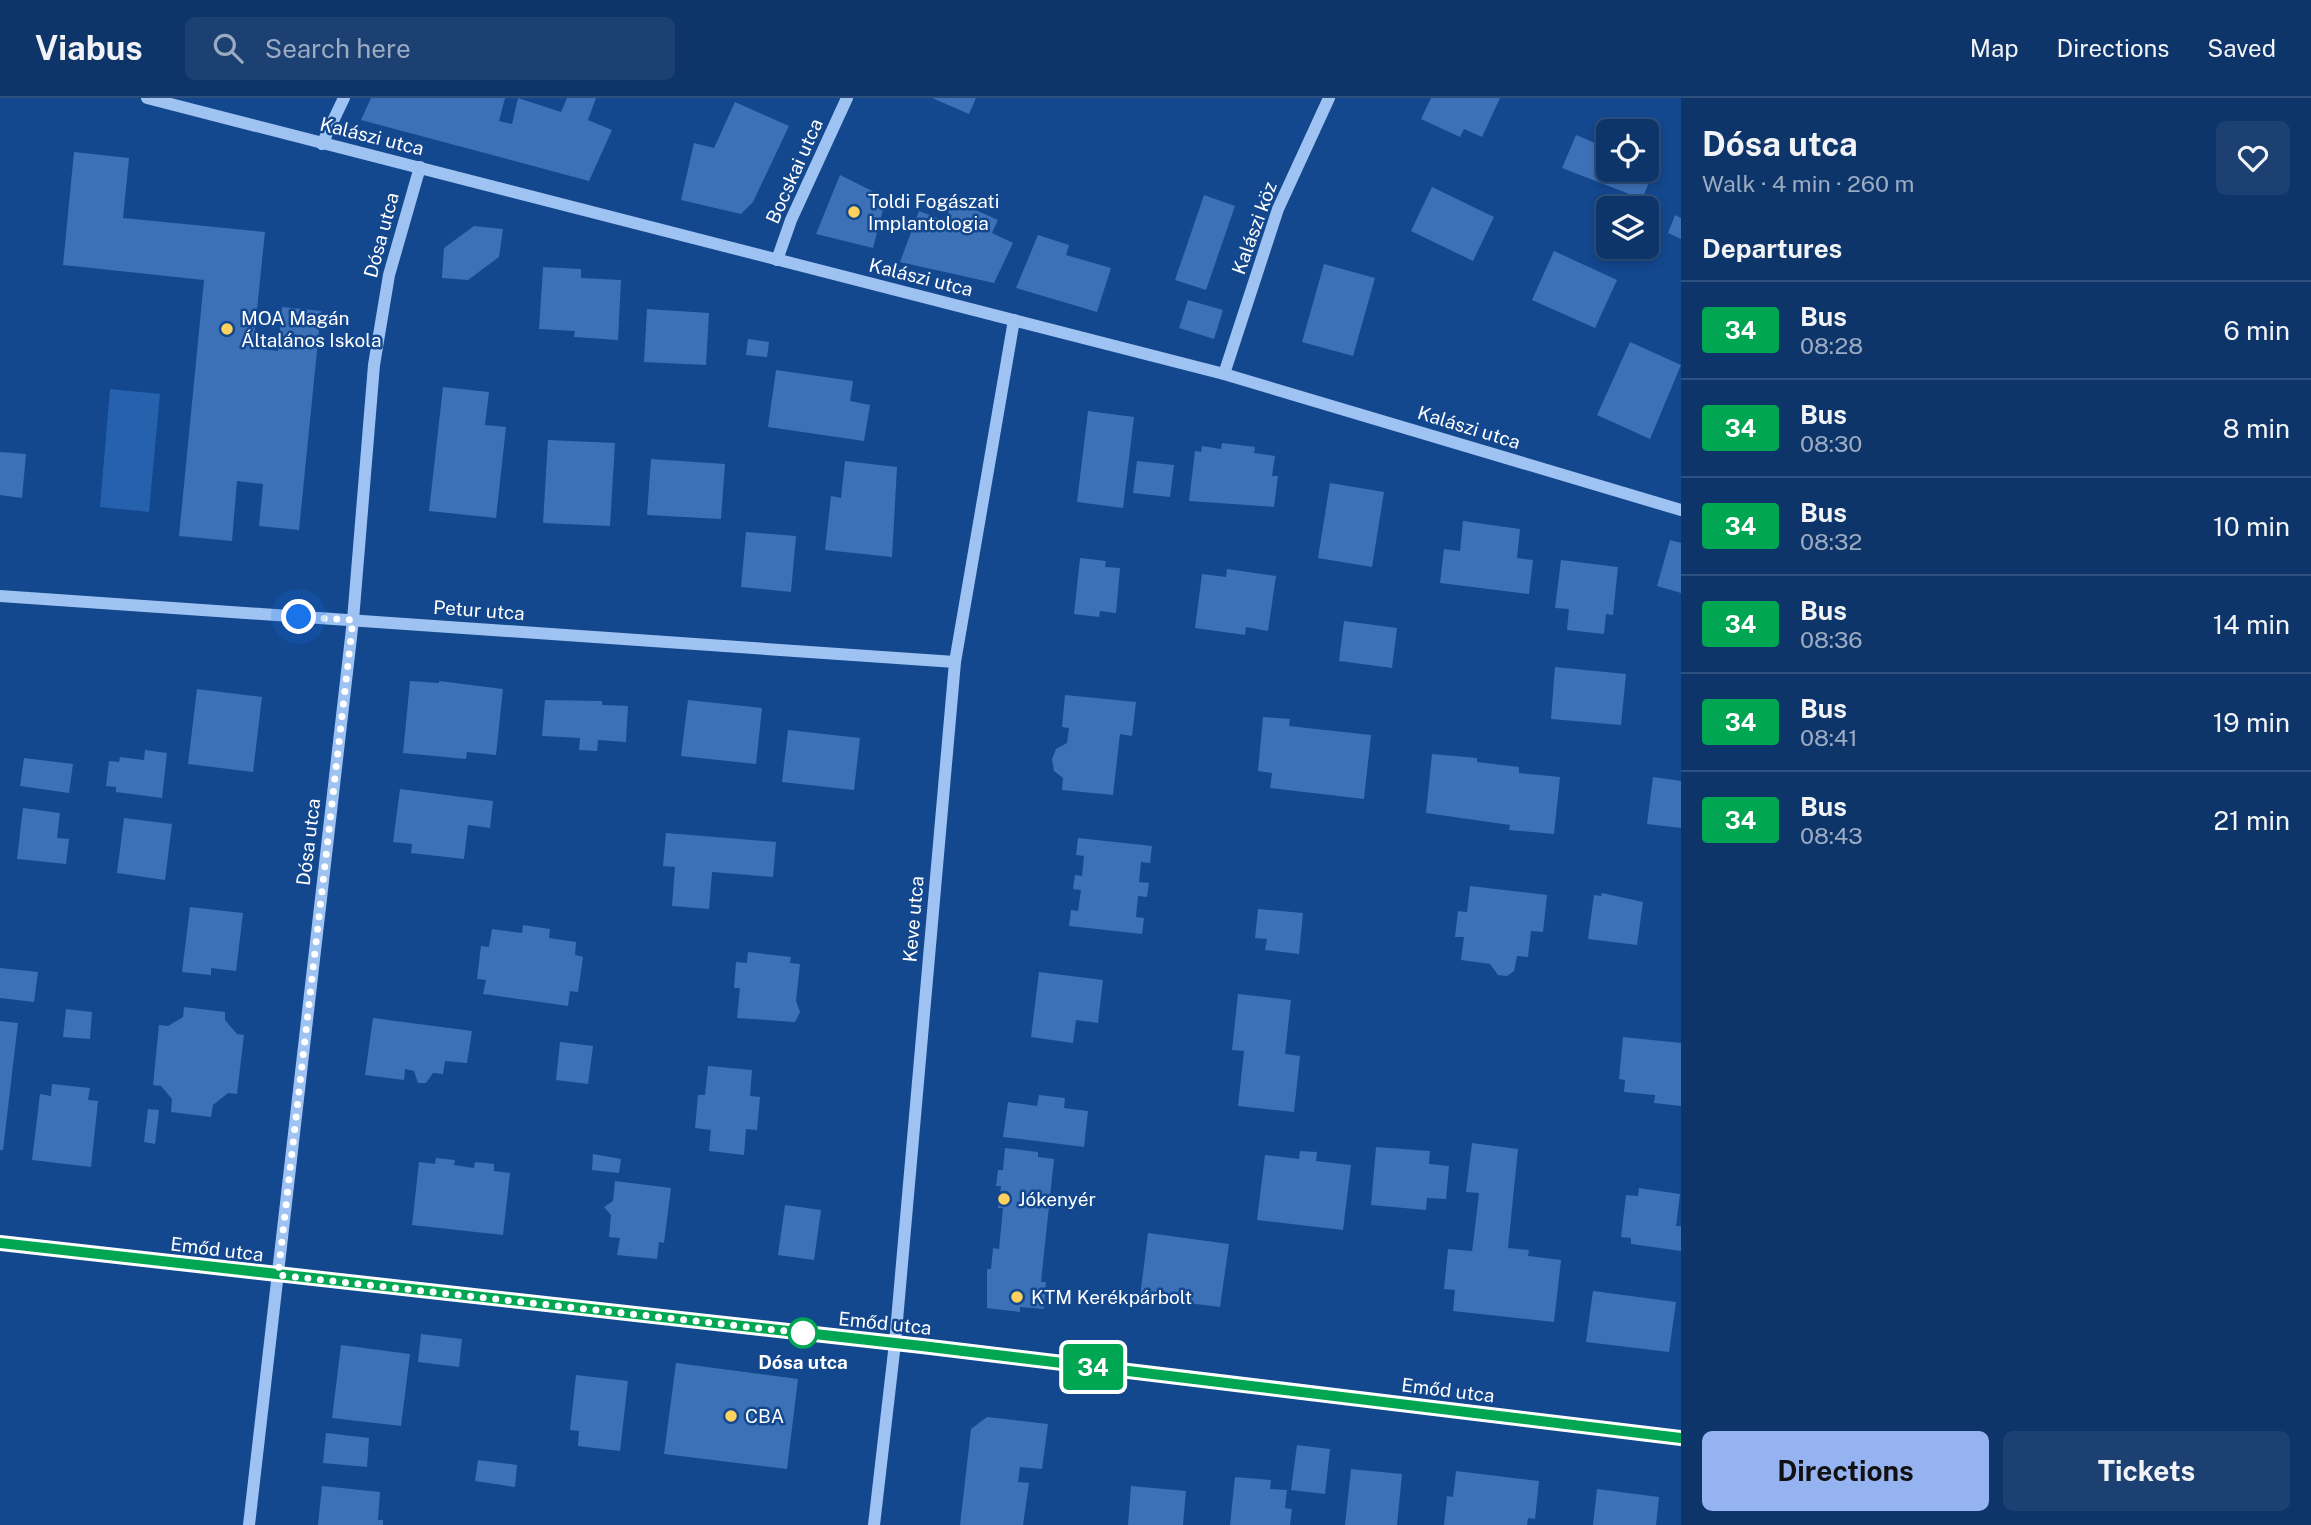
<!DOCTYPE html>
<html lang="en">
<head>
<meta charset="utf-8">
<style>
	body { margin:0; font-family:"Public Sans",sans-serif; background:#1c4072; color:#f1f3f6; height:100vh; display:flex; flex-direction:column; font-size:26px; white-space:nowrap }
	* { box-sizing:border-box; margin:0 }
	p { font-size:23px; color:#9babc1 }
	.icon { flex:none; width:38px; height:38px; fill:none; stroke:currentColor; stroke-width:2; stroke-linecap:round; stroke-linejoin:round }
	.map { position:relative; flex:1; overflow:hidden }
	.details { display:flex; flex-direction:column; background:#0e356a; width:630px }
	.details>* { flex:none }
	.badge { padding:0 14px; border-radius:5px; font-size:24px; line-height:46px }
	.controls { position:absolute; left:1596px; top:21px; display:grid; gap:14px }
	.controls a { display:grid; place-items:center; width:63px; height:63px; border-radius:10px; background:#0e356a; box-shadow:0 4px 10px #0003,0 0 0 2px #2e507e; font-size:35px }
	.you { position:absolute; width:35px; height:35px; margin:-18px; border:5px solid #fff; border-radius:50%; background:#1a73e8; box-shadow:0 0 0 10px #1a73e833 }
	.map>.badge { position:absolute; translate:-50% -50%; box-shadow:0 0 0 4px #fff }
	h2 { padding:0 21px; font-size:26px; line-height:63px }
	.round { display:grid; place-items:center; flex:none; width:74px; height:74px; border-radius:10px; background:#1c4072 }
	.head { display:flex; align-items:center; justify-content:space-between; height:119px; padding:0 21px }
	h1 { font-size:33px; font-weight:700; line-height:52px }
	.action { display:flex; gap:14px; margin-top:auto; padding:14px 21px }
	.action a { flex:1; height:80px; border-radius:10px; background:#95b2f1; color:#111; font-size:28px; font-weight:700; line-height:80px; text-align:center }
	.action a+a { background:#1c4072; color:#f1f3f6 }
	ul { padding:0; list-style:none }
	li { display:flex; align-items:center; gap:21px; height:98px; padding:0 21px; border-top:2px solid #2e507e }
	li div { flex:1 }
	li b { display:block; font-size:26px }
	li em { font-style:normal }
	li .badge { min-width:77px; font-weight:700; text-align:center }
	header { display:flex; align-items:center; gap:42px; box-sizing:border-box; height:98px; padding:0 35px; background:#0e356a; border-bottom:2px solid #2e507e }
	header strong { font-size:33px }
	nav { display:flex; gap:38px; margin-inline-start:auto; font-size:24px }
	.search { width:490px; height:63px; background:#1c4072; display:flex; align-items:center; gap:18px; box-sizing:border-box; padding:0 24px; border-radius:10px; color:#9babc1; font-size:26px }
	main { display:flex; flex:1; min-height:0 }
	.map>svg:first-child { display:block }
</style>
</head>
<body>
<header>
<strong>Viabus</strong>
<div class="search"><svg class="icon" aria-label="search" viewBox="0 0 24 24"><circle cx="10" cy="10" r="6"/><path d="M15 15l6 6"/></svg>Search here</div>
<nav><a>Map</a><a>Directions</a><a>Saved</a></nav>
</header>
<main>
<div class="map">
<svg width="1681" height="1427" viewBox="0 0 1681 1427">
	<rect width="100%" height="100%" fill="#13478e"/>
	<polygon fill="#2561ad" points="110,291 160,296 149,414 100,409"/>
	<g fill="#3c71b7">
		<polygon points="371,0 505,0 499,23 512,26 518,0 561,14 567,0 596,0 588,22 612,32 589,83 361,22"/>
		<polygon points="932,0 976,0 969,16"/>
		<polygon points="1431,0 1500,0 1482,39 1464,31 1460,39 1421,21"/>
		<polygon points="735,4 789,28 753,104 741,116 681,102 694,45 714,50"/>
		<polygon points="1606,22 1626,31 1628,26 1645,33 1608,33 1608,72 1647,72 1647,64 1656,68 1642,101 1562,70 1576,37 1595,45"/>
		<polygon points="74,54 129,60 123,120 265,134 253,250 278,253 282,209 321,213 299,432 259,428 263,386 237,383 232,443 179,438 204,182 63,167"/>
		<polygon points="840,77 886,100 873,150 816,136"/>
		<polygon points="1432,89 1494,119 1473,163 1411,133"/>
		<polygon points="1204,97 1235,108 1206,192 1175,182"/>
		<polygon points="953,102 998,122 992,135 1013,145 994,185 900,164 919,113 945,123"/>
		<polygon points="1675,117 1681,120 1681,141 1668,135"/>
		<polygon points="474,128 503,131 499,159 468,182 442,180 444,150"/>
		<polygon points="1038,137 1069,147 1066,157 1111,170 1097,214 1016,190"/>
		<polygon points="1554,153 1617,182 1595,230 1532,202"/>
		<polygon points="1324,166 1375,180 1353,258 1302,244"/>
		<polygon points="543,169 581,171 581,180 621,182 618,242 574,239 575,233 539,231"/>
		<polygon points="1188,202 1223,212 1214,241 1179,230"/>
		<polygon points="647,211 709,215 706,267 644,264"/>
		<polygon points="748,241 769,244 767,259 746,257"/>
		<polygon points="1630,244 1681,267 1650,341 1597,317"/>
		<polygon points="776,272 853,283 850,303 870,307 864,343 768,329"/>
		<polygon points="443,289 489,294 485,327 506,329 496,420 429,413"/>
		<polygon points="1088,313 1134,319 1123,410 1077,404"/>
		<polygon points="548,342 615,345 610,428 543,425"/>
		<polygon points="1222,345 1255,349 1254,355 1275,358 1272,378 1278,378 1274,409 1189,403 1195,353 1201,354 1202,348 1221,351"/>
		<polygon points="0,354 26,356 22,400 0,397"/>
		<polygon points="651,361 725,366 721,421 647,417"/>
		<polygon points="845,363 897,369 892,459 825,452 831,398 841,400"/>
		<polygon points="1137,363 1174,367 1170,399 1133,395"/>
		<polygon points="1330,385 1384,394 1372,469 1318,460"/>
		<polygon points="1463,423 1520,431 1517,460 1533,462 1529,496 1440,485 1444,451 1460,453"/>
		<polygon points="746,434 796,438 791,494 741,489"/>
		<polygon points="1670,442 1681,445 1681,495 1657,488"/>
		<polygon points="1080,460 1106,463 1105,469 1120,470 1116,515 1100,513 1099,519 1074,516"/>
		<polygon points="1561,462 1618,469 1613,517 1606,516 1604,536 1567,532 1569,511 1555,510"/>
		<polygon points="1227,471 1276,478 1268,533 1246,529 1245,537 1195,530 1202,476 1226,479"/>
		<polygon points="1344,523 1397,530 1392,570 1339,563"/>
		<polygon points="1555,569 1626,576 1621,627 1551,621"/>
		<polygon points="410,583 439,585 439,583 503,591 496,657 467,654 466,661 403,655"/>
		<polygon points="197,591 262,599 253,674 188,666"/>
		<polygon points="1065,597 1136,604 1132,638 1120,636 1113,697 1062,692 1063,680 1054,673 1052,661 1056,651 1067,645 1069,630 1062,629"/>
		<polygon points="545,602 602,603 602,607 628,608 626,644 598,642 597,653 579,652 580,640 542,638"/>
		<polygon points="688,602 762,610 756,666 681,658"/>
		<polygon points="1263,619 1290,621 1289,628 1371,637 1364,701 1270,690 1272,675 1258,673"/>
		<polygon points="788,632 860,640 854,692 782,684"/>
		<polygon points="145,652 167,655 162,700 116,694 116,689 106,688 109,663 119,664 120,659 144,662"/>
		<polygon points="1432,656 1477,660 1477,664 1519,669 1519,675 1560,679 1554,736 1509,732 1510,727 1426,715"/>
		<polygon points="24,660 73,666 69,695 20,688"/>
		<polygon points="1653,679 1681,683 1681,730 1647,726"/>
		<polygon points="400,691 493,703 490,730 468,727 464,761 411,755 412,746 393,744"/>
		<polygon points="23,710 60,715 57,740 69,741 66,766 17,761"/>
		<polygon points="124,720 172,726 165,782 117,775"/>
		<polygon points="666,735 776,744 773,779 712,774 709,811 672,808 675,769 663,768"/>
		<polygon points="1078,740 1152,748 1150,765 1141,764 1139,784 1149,785 1147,799 1138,798 1136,819 1144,820 1142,836 1069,828 1071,812 1078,813 1081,792 1073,791 1075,777 1082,778 1084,758 1076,757"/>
		<polygon points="1470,788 1547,797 1543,834 1531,833 1528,859 1517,858 1514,873 1507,878 1498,877 1490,866 1461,862 1464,839 1455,839 1458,813 1467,814"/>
		<polygon points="1602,795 1643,804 1637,847 1588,841 1594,797 1601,798"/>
		<polygon points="190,809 243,815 236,873 211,870 211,877 182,874"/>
		<polygon points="1258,811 1303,815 1299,856 1265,852 1267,841 1255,840"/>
		<polygon points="523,827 550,831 549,840 576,844 575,857 583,859 578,894 570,893 568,908 483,896 486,882 477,881 481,848 489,849 492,831 522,835"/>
		<polygon points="748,854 791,859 790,865 800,866 796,903 800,914 795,924 737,920 740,890 734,890 736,864 747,865"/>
		<polygon points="0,870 38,874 34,904 0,900"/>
		<polygon points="1039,874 1103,882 1098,925 1076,922 1073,945 1031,939"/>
		<polygon points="1238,896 1291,902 1285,956 1300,958 1294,1014 1238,1008 1244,953 1232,952"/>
		<polygon points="184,909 225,914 225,922 237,936 244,937 237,996 228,995 213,1007 211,1019 171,1014 172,1001 161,988 153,987 159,927 168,928 183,919"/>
		<polygon points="66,911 92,914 90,941 63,939"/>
		<polygon points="373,920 472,933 467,965 445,963 443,976 433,975 426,985 418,985 414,973 405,971 404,982 365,977"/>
		<polygon points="0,923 18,925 3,1052 0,1052"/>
		<polygon points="1623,939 1681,945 1681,1008 1654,1005 1655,997 1624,994 1625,982 1619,981"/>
		<polygon points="560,944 593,948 588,986 556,982"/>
		<polygon points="708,968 752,972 750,998 760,999 757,1032 746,1031 744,1057 709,1053 711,1032 695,1030 698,997 705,997"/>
		<polygon points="52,986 90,990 88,1002 98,1003 91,1069 32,1062 40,996 51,998"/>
		<polygon points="1039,997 1065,1000 1064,1010 1088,1013 1084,1049 1003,1039 1008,1004 1037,1008"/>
		<polygon points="148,1011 159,1012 155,1046 144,1044"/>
		<polygon points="1472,1045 1518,1051 1508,1150 1529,1152 1528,1158 1561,1162 1554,1224 1453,1213 1455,1192 1444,1191 1448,1151 1472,1153 1473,1146 1479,1095 1466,1094"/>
		<polygon points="1376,1049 1430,1053 1429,1066 1449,1068 1446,1101 1427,1100 1426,1112 1371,1107"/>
		<polygon points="1005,1050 1038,1054 1038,1059 1054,1061 1041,1184 1046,1184 1044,1211 1020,1209 1020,1214 987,1210 987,1171 991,1171 993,1150 999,1151 1003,1110 998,1110 1001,1088 996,1088 998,1072 1003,1072"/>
		<polygon points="1300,1053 1317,1054 1316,1063 1351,1067 1343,1132 1257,1122 1265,1057 1299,1061"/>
		<polygon points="593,1056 621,1061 619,1075 592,1072"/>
		<polygon points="436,1060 455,1062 454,1067 474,1070 475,1064 494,1066 494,1073 510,1075 503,1137 412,1127 419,1064 435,1066"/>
		<polygon points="615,1083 671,1090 664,1145 659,1144 657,1161 617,1157 620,1140 609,1139 611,1117 604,1109 613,1103"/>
		<polygon points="1639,1090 1680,1096 1676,1128 1681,1128 1681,1153 1631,1146 1631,1140 1621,1139 1626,1097 1638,1098"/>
		<polygon points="785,1107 821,1112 814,1162 778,1157"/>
		<polygon points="1148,1135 1229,1146 1220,1209 1140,1199"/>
		<polygon points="1593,1193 1676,1204 1669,1254 1586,1244"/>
		<polygon points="421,1236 462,1241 459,1269 418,1264"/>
		<polygon points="341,1247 410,1256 401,1328 332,1320"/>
		<polygon points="676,1265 798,1281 787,1371 664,1356"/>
		<polygon points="576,1277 628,1283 620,1353 578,1348 579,1333 570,1332"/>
		<polygon points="987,1319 1048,1326 1042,1371 1020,1369 1018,1384 1029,1385 1023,1427 960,1427 971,1331"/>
		<polygon points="326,1335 369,1340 367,1369 323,1365"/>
		<polygon points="1297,1347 1330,1351 1325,1396 1291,1392"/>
		<polygon points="478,1362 517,1367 515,1389 475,1383"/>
		<polygon points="1351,1371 1402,1376 1397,1427 1345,1427"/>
		<polygon points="1456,1373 1539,1383 1535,1421 1528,1420 1527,1427 1444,1427 1447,1398 1453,1399"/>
		<polygon points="1235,1379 1271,1382 1270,1391 1287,1392 1285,1410 1292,1411 1290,1427 1230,1427"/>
		<polygon points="322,1388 380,1394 378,1422 383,1422 383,1427 318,1427"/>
		<polygon points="1131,1388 1186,1393 1183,1427 1128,1427"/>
		<polygon points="1597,1391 1659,1399 1656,1427 1593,1427"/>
	</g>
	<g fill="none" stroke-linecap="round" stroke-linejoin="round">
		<g stroke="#9ec2f1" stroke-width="12">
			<polyline points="147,0 1224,276 1681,412"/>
			<polyline points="322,46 344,0"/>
			<polyline points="777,162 791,122 847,0"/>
			<polyline points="1224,276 1278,111 1329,0"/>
			<polyline points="0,498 955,564"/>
			<polyline points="0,1146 949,1251 1681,1340"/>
			<polyline points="249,1427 353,522 374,267 389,177 420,69"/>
			<polyline points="874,1427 895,1245 955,564 1014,222"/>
		</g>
	</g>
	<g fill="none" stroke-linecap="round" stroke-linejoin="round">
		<defs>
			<polyline id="line" points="0,1145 922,1248 1681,1340"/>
		</defs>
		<use href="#line" stroke="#fff" stroke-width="16"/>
		<use href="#line" stroke="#00a651" stroke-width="10"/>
		<polyline stroke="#fff" stroke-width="7" stroke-dasharray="0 12.6" points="299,519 353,522 278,1177 813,1236 803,1235"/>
	</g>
	<g fill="#ffd25d" stroke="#13478e" stroke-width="2.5">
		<circle cx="854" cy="114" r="7"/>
		<circle cx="227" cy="231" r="7"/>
		<circle cx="1004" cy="1101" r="7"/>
		<circle cx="1017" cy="1199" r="7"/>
		<circle cx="731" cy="1318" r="7"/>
	</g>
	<circle fill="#fff" stroke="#00a651" stroke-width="3.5" cx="803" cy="1235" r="14"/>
	<g text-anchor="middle" stroke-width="5" stroke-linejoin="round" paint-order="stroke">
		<g font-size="19" fill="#fff" stroke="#13478e">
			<text transform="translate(372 38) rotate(14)" y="7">Kalászi utca</text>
			<text transform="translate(794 73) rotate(-66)" y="7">Bocskai utca</text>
			<text transform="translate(1254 130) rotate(-70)" y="7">Kalászi köz</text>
			<text transform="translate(381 137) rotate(-75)" y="7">Dósa utca</text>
			<text transform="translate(921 179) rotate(14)" y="7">Kalászi utca</text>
			<text transform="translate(1469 329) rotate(17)" y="7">Kalászi utca</text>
			<text transform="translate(479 512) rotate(4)" y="7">Petur utca</text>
			<text transform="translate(308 744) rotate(-83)" y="7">Dósa utca</text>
			<text transform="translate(913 821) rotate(-85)" y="7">Keve utca</text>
			<text transform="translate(217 1151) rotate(7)" y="7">Emőd utca</text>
			<text transform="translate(885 1225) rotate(6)" y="7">Emőd utca</text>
			<text transform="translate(1448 1292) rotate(7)" y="7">Emőd utca</text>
		</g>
		<g font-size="19" fill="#fff" stroke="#13478e" text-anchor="start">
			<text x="868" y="110">Toldi Fogászati<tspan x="868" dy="22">Implantologia</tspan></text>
			<text x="241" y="227">MOA Magán<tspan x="241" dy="22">Általános Iskola</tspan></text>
			<text x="1018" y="1108">Jókenyér</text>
			<text x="1031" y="1206">KTM Kerékpárbolt</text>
			<text x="745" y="1325">CBA</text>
		</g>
		<g font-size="19" font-weight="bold" fill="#fff" stroke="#13478e">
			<text x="803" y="1271">Dósa utca</text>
		</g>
	</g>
</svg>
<div class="controls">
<a><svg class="icon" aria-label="locate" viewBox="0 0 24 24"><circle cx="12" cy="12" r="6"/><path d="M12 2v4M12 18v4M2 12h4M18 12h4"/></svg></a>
<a><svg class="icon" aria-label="layers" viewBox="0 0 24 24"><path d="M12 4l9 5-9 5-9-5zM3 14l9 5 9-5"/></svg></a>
</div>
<div class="you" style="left:299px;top:519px"></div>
<b class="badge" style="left:1093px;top:1269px;background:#00a651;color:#fff">34</b>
</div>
<section class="details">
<div class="head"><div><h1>Dósa utca</h1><p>Walk · 4 min · 260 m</p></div><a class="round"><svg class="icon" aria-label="heart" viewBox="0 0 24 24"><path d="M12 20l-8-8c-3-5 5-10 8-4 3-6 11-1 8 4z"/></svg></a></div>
<h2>Departures</h2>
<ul>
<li><span class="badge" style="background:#00a651;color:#fff">34</span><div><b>Bus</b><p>08:28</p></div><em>6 min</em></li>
<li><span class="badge" style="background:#00a651;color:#fff">34</span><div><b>Bus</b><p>08:30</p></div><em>8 min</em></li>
<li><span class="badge" style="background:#00a651;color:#fff">34</span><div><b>Bus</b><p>08:32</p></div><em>10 min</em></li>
<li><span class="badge" style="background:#00a651;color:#fff">34</span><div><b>Bus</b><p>08:36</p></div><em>14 min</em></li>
<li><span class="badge" style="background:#00a651;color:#fff">34</span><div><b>Bus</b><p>08:41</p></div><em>19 min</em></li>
<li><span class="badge" style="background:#00a651;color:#fff">34</span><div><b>Bus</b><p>08:43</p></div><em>21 min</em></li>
</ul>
<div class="action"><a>Directions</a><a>Tickets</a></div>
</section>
</main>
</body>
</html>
